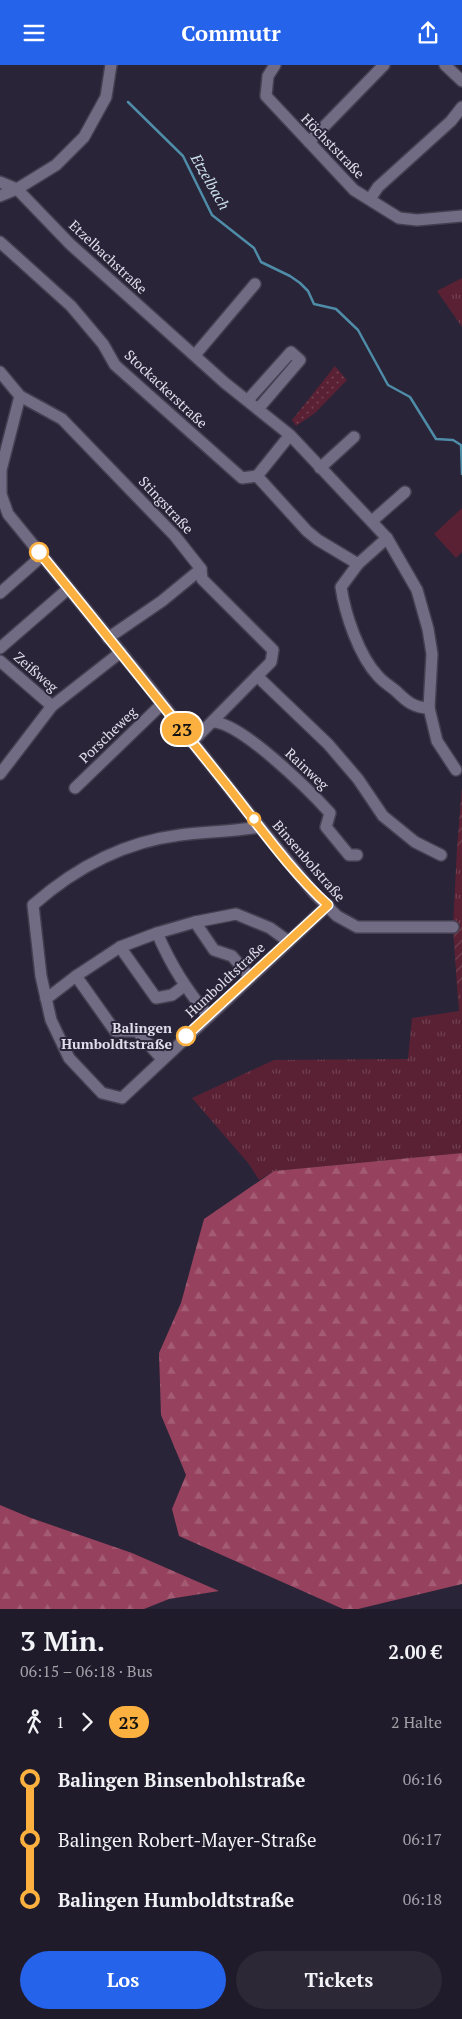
<!DOCTYPE html>
<html lang="de">
<head>
<meta charset="utf-8">
<style>
	body { margin:0; font-family:"PT Serif",serif; background:#2d2836; color:#f1f3f6; height:100vh; display:flex; flex-direction:column; font-size:19px; white-space:nowrap }
	* { box-sizing:border-box; margin:0 }
	p { font-size:16px; color:#a2a1a8 }
	.icon { flex:none; width:28px; height:28px; fill:none; stroke:currentColor; stroke-width:2; stroke-linecap:round; stroke-linejoin:round }
	.map { position:relative; height:1544px; overflow:hidden }
	.details { display:flex; flex-direction:column; background:#201b2a; flex:1 }
	.details>* { flex:none }
	.badge { padding:0 10px; border-radius:16px; font-size:18px; line-height:32px }
	.map>.badge { position:absolute; translate:-50% -50%; box-shadow:0 0 0 2px #fff }
	.legs { display:flex; align-items:center; gap:8px; height:55px; padding:0 20px; font-size:16px }
	.legs p { margin-inline-start:auto }
	.head { display:flex; align-items:center; justify-content:space-between; height:85px; padding:0 20px }
	h1 { font-size:28px; font-weight:600; line-height:38px }
	.cta { display:flex; gap:10px; margin-top:auto; padding:10px 20px }
	.cta a { flex:1; height:58px; border-radius:30px; background:#2563eb; color:#fff; font-size:20px; font-weight:600; line-height:58px; text-align:center }
	.cta a+a { background:#2d2836; color:#f1f3f6 }
	ul { padding:0 20px; list-style:none }
	li { display:flex; align-items:center; gap:18px; height:60px; font-size:19px }
	li i { display:grid; place-items:center; width:8px; height:100%; margin:0 6px; background:currentColor }
	li i::after { content:''; width:12px; height:12px; margin:-6px; border:4px solid; border-radius:50%; background:#201b2a }
	li p { margin-inline-start:auto }
	li:first-child i { background:linear-gradient(#0000 50%,currentColor 0) }
	li:last-child i { background:linear-gradient(currentColor 50%,#0000 0) }
	header { display:flex; justify-content:space-between; align-items:center; height:65px; padding:0 20px; background:#2563eb; color:#fff; font-size:22px; font-weight:600 }
	.map>svg:first-child { display:block }
</style>
</head>
<body>
<header><svg class="icon" aria-label="menu" viewBox="0 0 24 24"><path d="M4 6h16M4 12h16M4 18h16"/></svg>Commutr<svg class="icon" aria-label="share" viewBox="0 0 24 24"><path d="M12 15V3M7 8l5-5 5 5M5 13v7h14v-7"/></svg></header>
<div class="map">
<svg width="462" height="1544" viewBox="0 0 462 1544">
	<defs>
		<pattern id="grass-tufts" width="24" height="20" patternUnits="userSpaceOnUse" patternTransform="scale(1.25)"><rect width="24" height="20" fill="#592133"/><path d="M3 7l-1-3M5 7V3M7 7l1-3M15 17l-1-3M17 17v-4M19 17l1-3" fill="none" stroke="#714151"/></pattern>
		<pattern id="forest-firs" width="22" height="20" patternUnits="userSpaceOnUse" patternTransform="scale(1.25)"><rect width="22" height="20" fill="#96415d"/><path d="M5 1l3.5 6h-7zM16 11l3.5 6h-7z" fill="#a45c74"/></pattern>
		<pattern id="park-dots" width="8" height="8" patternUnits="userSpaceOnUse" patternTransform="scale(1.25)"><rect width="8" height="8" fill="#592133"/><path d="M2 2h.1M6 6h.1" fill="none" stroke="#714151" stroke-width="1.8" stroke-linecap="round"/></pattern>
		<pattern id="garden-furrows" width="10" height="10" patternUnits="userSpaceOnUse" patternTransform="scale(1.25)"><rect width="10" height="10" fill="#592133"/><path d="M-1 1l2-2M0 10L10 0M9 11l2-2" fill="none" stroke="#714151"/></pattern>
	</defs>
	<rect width="100%" height="100%" fill="#2a2438"/>
	<g fill="url(#grass-tufts)">
		<polygon points="462,213 462,262 437,226"/>
		<polygon points="457,783 462,784 462,862 453,862"/>
		<polygon points="457,921 462,922 462,1088 274,1106 259,1115 249,1099 192,1033 274,995 408,994 412,953 459,946"/>
	</g>
	<g fill="url(#forest-firs)">
		<polygon points="462,1088 462,1519 358,1544 343,1544 179,1471 172,1444 186,1410 161,1350 159,1288 181,1238 204,1154 274,1106"/>
		<polygon points="0,1440 31,1453 132,1488 219,1526 169,1534 144,1544 0,1544"/>
	</g>
	<polygon fill="url(#park-dots)" points="335,301 347,315 315,348 296,361 292,355"/>
	<g fill="url(#garden-furrows)">
		<polygon points="462,722 462,784 457,783"/>
		<polygon points="453,862 462,862 462,922 457,921"/>
	</g>
	<polygon fill="#592133" points="462,443 462,487 456,493 434,469"/>
	<g fill="none" stroke-linecap="round" stroke-linejoin="round">
		<polyline stroke="#4e8ca8" stroke-width="2.5" points="128,37 183,91 212,150 254,183 261,197 290,211 300,218 308,226 314,239 336,244 358,265 388,320 410,332 436,374 453,375 461,380 462,409"/>
		<defs>
			<g id="minor">
				<polyline points="275,0 268,11 266,31 354,125 399,153 417,155 462,151"/>
				<polyline points="445,0 462,16"/>
				<polyline points="309,77 384,0"/>
				<path d="M0,117l17,7 53,55 155,139 65,52 97,103 30,52 11,39 4,25 -3,54c-15,0 -23,-7 -33,-17 -6,-5 -13,-9 -18,-15 -19,-20 -33,-62 -37,-89l17,-23 -40,-24 -11,-9 -50,-55 33,-41"/>
				<polyline points="0,131 17,124 56,100 84,72 106,32 111,0"/>
				<polyline points="370,134 378,122 451,56 462,42"/>
				<polyline points="0,177 71,241 103,279 115,300 242,413 257,411"/>
				<polyline points="195,290 255,219"/>
				<polyline points="0,307 20,331 62,354 175,471 201,504 202,514 273,585 271,597 257,611 328,679 358,714 383,751 415,777 441,790"/>
				<polyline points="20,331 1,405 1,429 8,449 146,618 260,762 314,828 337,851 357,862 453,862"/>
				<polyline points="248,335 291,287 300,295 258,344"/>
				<polyline points="320,403 354,372"/>
				<polyline points="372,456 405,427"/>
				<polyline points="358,499 387,473"/>
				<polyline points="0,528 42,491"/>
				<polyline points="108,573 162,536 201,504"/>
				<polyline points="0,583 68,524"/>
				<polyline points="0,596 52,641"/>
				<polyline points="429,643 437,676 456,705"/>
				<path d="M212,657c28,-1 98,69 118,91l-4,14 23,28h8"/>
				<polyline points="192,677 257,611"/>
				<polyline points="0,709 52,641 121,587"/>
				<polyline points="75,723 162,639"/>
				<path d="M260,762c-26,4 -53,5 -80,8 -56,7 -105,33 -147,70l8,71 10,44 18,38 33,35 20,5 206,-193"/>
				<polyline points="195,857 214,885 232,891 250,912"/>
				<path d="M157,868c15,34 28,54 51,83"/>
				<polyline points="120,882 156,933 172,930 184,921"/>
				<polyline points="76,911 115,966 137,966 162,994"/>
				<polyline points="46,934 76,911 120,882 157,868 195,857 236,849 270,863 288,876"/>
			</g>
		</defs>
		<use href="#minor" stroke="#443f50" stroke-width="14"/>
		<use href="#minor" stroke="#716b84" stroke-width="11"/>
	</g>
	<g fill="none" stroke-linecap="round" stroke-linejoin="round">
		<defs>
			<path id="line-1" d="M39,487c63,77 124,154 186,231 32,40 65,88 103,122l-142,131"/>
		</defs>
		<use href="#line-1" stroke="#fff" stroke-width="11"/>
		<use href="#line-1" stroke="#fbb03f" stroke-width="8"/>
	</g>
	<g fill="#fff" stroke="#fbb03f" stroke-width="2.5">
		<circle cx="39" cy="487" r="9"/>
		<circle cx="254" cy="754" r="6"/>
		<circle cx="186" cy="971" r="9"/>
	</g>
	<g text-anchor="middle" stroke-width="4" stroke-linejoin="round" paint-order="stroke">
		<g font-size="14" fill="#e1deec" stroke="#2a2438">
			<text transform="translate(333 81) rotate(46)" y="5">Höchststraße</text>
			<text transform="translate(108 192) rotate(43)" y="5">Etzelbachstraße</text>
			<text transform="translate(166 324) rotate(43)" y="5">Stockackerstraße</text>
			<text transform="translate(166 440) rotate(47)" y="5">Stingstraße</text>
			<text transform="translate(36 607) rotate(41)" y="5">Zeißweg</text>
			<text transform="translate(108 670) rotate(-44)" y="5">Porscheweg</text>
			<text transform="translate(307 704) rotate(43)" y="5">Rainweg</text>
			<text transform="translate(309 796) rotate(49)" y="5">Binsenbolstraße</text>
			<text transform="translate(225 915) rotate(-43)" y="5">Humboldtstraße</text>
		</g>
		<g font-size="14" font-weight="bold" fill="#e1deec" stroke="#2a2438" text-anchor="end">
			<text x="172" y="968">Balingen<tspan x="172" dy="16">Humboldtstraße</tspan></text>
		</g>
		<g font-size="15" font-style="italic" fill="#cce3ef" stroke="#2a2438">
			<text transform="translate(210 117) rotate(60)" y="5">Etzelbach</text>
		</g>
	</g>
</svg>
<b class="badge" style="left:182px;top:664px;background:#fbb03f;color:#111">23</b>
</div>
<section class="details">
<div class="head"><div><h1>3 Min.</h1><p>06:15 – 06:18 · Bus</p></div><b>2.00 €</b></div>
<div class="legs"><svg class="icon" aria-label="walk" viewBox="0 0 24 24"><circle cx="13" cy="4" r="2"/><path d="M13 8l-2 6 4 7M11 14l-3 7M7 12l3-4h3l4 4"/></svg>1<svg class="icon" aria-label="forward" viewBox="0 0 24 24"><path d="M9 5l7 7-7 7"/></svg><b class="badge" style="background:#fbb03f;color:#111">23</b><p>2 Halte</p></div>
<ul>
<li><i style="color:#fbb03f"></i><b>Balingen Binsenbohlstraße</b><p>06:16</p></li>
<li><i style="color:#fbb03f"></i><span>Balingen Robert-Mayer-Straße</span><p>06:17</p></li>
<li><i style="color:#fbb03f"></i><b>Balingen Humboldtstraße</b><p>06:18</p></li>
</ul>
<div class="cta"><a>Los</a><a>Tickets</a></div>
</section>
</body>
</html>
